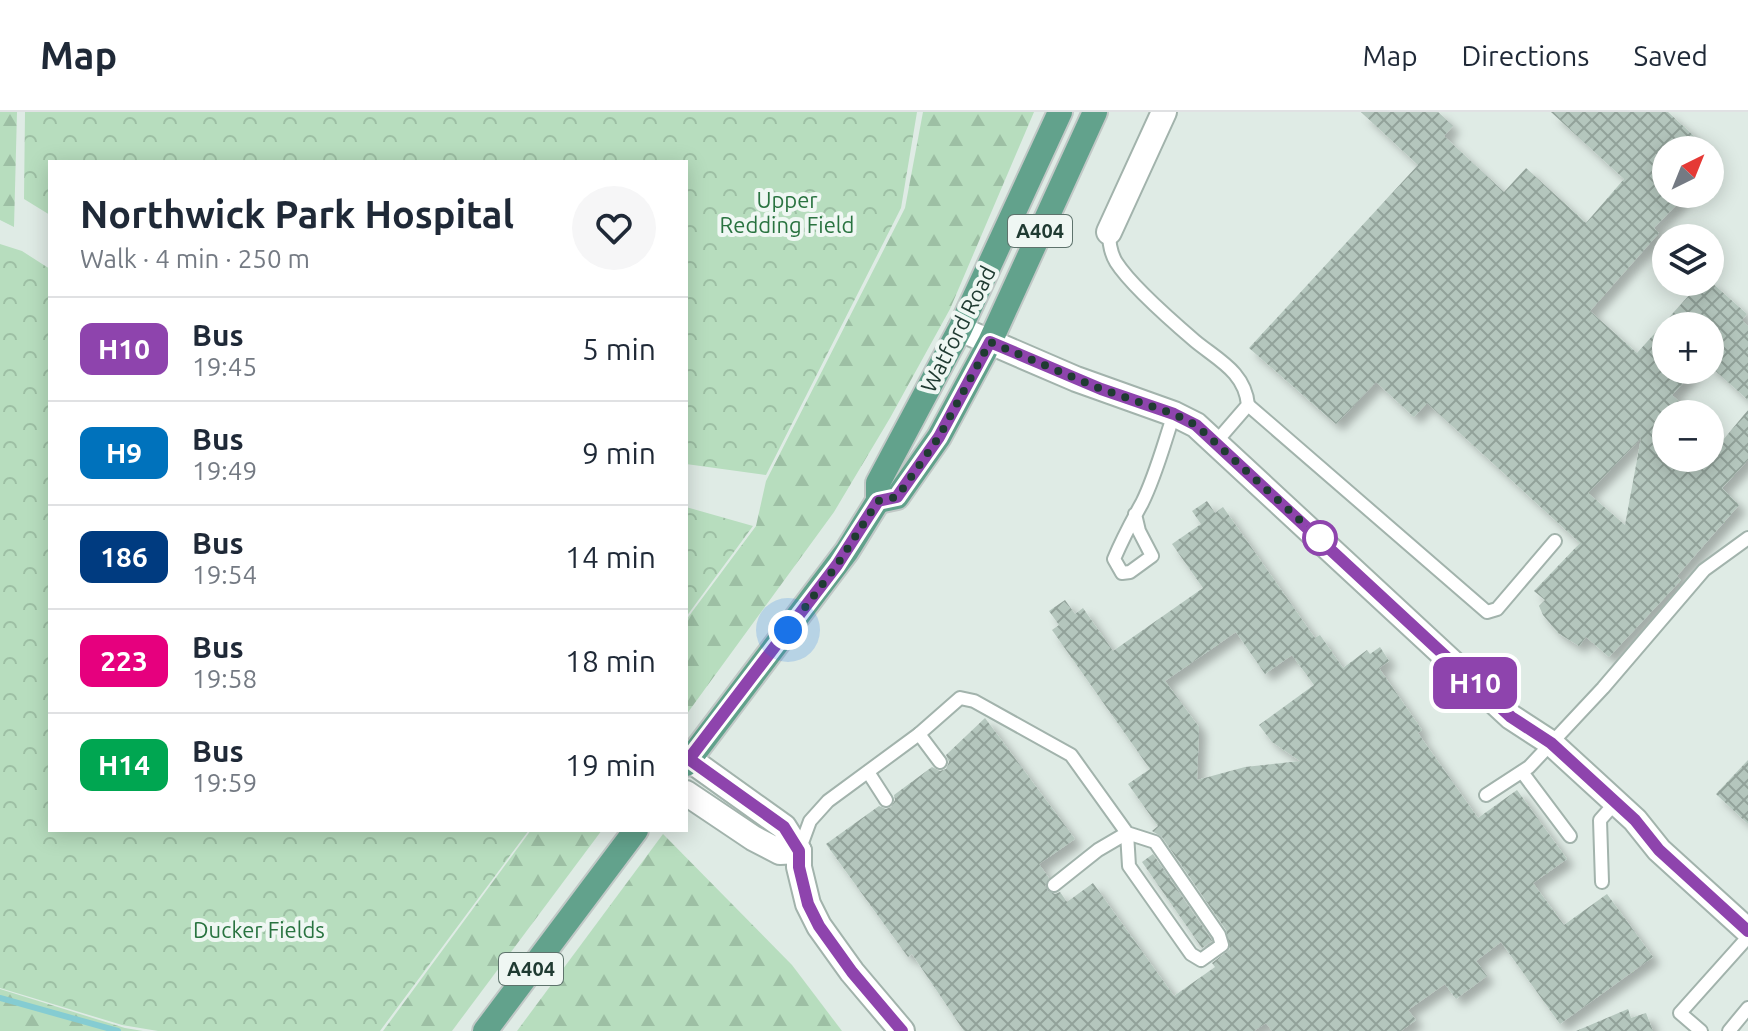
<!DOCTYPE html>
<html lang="en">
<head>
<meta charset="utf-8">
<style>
	body { margin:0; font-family:Ubuntu,sans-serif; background:#f6f6f7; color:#1f2937; height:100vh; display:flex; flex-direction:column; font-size:30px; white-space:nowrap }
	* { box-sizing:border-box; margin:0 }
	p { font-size:26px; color:#747a83 }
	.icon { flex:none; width:44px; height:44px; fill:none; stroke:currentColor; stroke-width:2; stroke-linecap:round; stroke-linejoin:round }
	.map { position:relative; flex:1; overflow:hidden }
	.panel { position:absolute; left:48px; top:48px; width:640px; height:672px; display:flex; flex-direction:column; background:#fff; border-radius:0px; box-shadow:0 4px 20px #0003 }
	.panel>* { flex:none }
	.badge { padding:0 16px; border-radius:12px; font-size:28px; line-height:52px }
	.needle { width:52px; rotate:43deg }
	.tools { position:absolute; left:1652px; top:24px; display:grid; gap:16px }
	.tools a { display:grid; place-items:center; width:72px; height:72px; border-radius:50%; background:#fff; box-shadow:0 4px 20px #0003; font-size:40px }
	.you { position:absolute; width:40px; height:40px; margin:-20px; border:6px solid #fff; border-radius:50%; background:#1a73e8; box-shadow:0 0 0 12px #1a73e833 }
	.map>.badge { position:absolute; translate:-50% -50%; box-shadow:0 0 0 4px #fff }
	.round { display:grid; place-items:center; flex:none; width:84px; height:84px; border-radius:42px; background:#f6f6f7 }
	.headline { display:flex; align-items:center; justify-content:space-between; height:136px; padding:0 32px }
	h1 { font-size:38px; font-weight:700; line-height:60px }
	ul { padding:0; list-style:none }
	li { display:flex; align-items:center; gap:24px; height:104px; padding:0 32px; border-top:2px solid #e0e1e3 }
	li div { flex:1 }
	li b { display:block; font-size:30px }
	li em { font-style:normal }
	li .badge { min-width:88px; font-weight:700; text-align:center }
	header { display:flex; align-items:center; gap:48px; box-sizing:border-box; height:112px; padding:0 40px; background:#fff; border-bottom:2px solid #e0e1e3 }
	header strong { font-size:38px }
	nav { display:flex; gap:44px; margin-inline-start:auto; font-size:28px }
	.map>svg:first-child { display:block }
</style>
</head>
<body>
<header>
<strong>Map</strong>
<nav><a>Map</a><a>Directions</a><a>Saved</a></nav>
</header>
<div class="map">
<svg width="1748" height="919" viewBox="0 0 1748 919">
	<defs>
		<pattern id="forest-firs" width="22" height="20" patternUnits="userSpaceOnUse" patternTransform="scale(2)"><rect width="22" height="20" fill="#b7ddbe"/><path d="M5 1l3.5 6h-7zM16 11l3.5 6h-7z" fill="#9dbfa4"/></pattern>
		<pattern id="park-crowns" width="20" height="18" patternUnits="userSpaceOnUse" patternTransform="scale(2)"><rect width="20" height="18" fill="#b7ddbe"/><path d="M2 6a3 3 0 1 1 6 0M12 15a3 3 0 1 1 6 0" fill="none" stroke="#9dbfa4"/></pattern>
		<pattern id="building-cross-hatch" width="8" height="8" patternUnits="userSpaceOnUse" patternTransform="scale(2)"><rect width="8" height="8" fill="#b4c6bd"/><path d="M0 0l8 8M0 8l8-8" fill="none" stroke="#92a29a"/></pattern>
		<filter id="shadow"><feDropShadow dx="7" dy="7" stdDeviation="4" flood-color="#0004"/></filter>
	</defs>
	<rect width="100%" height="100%" fill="#dfebe5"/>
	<g fill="url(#forest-firs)">
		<polygon points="0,0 17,0 14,115 0,108"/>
		<polygon points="923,0 1034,0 950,197 890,306 834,400 686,603 686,508 756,414 766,369 905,96"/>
		<polygon points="531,718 602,718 452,919 383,919"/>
		<polygon points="663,722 792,853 842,919 517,919"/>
		<polygon points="0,877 125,916 143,919 0,919"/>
	</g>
	<g fill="url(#park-crowns)">
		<polygon points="25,0 917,0 901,96 766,363 686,352 686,50 50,50 50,103 24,87"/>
		<polygon points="0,132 22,139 50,157 50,718 529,718 380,919 158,919 122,913 0,876"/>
		<polygon points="686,395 753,414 686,505"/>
	</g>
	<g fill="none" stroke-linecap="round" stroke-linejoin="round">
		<polyline stroke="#85ccd2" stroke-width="6" points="0,886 118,919"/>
	</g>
	<g fill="url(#building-cross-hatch)" fill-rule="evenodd" filter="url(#shadow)">
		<path d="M1361,0h77l15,14 -9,10 60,56 22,-24 60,55 38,-44 -73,-67h117l41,38h-43v44h21l-33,34 5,5 -69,78 47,42 64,-71h10l36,32 -5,6 6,6v74l-38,-34v-40h-44v44h29l-23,25 21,19h-27v44h44v-29l13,11 25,-30v50l-26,28 17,17 -62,71 4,4 -72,77 -23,-20 -7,9 -21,-13 -15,-18 -4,-9 6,-6 -11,-9 46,-48 -153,-140 -13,14 -38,-35 -40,42 -87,-76 169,-183zM1641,326l-16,87 -37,-32z"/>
		<path d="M1207,389l8,12 8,-6 92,131 5,-3 23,33 24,-18 3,4 10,-7 9,14 -10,7 43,62 -4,3 60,85 39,-28 50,69 -34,24 31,42 43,-31 46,63 -93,67 -59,-82 -25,19 11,15 -31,23 -11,-15 -37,26 8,10 -15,11h-129l-6,-8 -12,8h-290l-52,-77 -4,3 -82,-113 53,-38 7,3 5,-2 4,-7 -1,-5 38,-28 8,4 6,-2 3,-7 -3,-7 39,-37 90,121 -36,25 10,14 -4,8 3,5 7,3 5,-2 7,10 26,-19 81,113 41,-29 -3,-4 18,-14 -4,-19 -64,-93 -10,-6 6,-5 -30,-42 22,-15 -98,-139 7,-5 -10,-14 16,-11 10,14 8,-6 30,43 90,-63 -31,-44 29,-20 -9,-13zM1236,520l29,42 27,-19 22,30 -55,40 13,17 28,19 -55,6 -48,13 2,-53 -34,-46z"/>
		<polygon points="1748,648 1748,712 1716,682"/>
		<polygon points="1153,742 1211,827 1212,829 1202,836 1142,750"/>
		<polygon points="1628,897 1631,906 1646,901 1653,919 1576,919"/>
	</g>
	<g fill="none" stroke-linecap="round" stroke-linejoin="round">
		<defs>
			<g id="lane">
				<path d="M1109,120c0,11 1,20 7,30 14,22 58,61 79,79 23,19 50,31 53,64l-32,37"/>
				<polyline points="1248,293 1487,500 1497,497 1555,429"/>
				<path d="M1135,402l4,17 13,25 -22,16 -8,1 -8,-14c8,-19 18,-38 28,-56 14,-28 22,-60 32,-89"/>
				<polyline points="919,622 940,650"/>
				<polyline points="868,660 886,688"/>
				<polyline points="1522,660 1570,724"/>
				<polyline points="1486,683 1529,655 1603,576 1704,458 1748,426"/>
				<polyline points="799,739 810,709 828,689 919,622 960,586 974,589 1071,643 1127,721 1129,754 1191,842 1201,848 1222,833 1219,823 1155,730 1127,721 1098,738 1054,773"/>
				<polyline points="1602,770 1600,708 1616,690"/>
				<polyline points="1701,919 1680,901 1748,825"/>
				<polyline points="1729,919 1748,896"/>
			</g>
			<g id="street">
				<polyline points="1109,120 1164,0"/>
				<polyline points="960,217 1076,267 1174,302 1196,313 1511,605 1551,631 1635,708 1659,738 1748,819"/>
				<polyline points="689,647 784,715 799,739 799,755 808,792 819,814 852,860 902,919"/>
				<polyline points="686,681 753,726 780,740 799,739"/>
			</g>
			<g id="primary">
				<polyline points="878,389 897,385 939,325 990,230 1095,0"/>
				<polyline points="686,652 847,439 878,389 878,371 960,217 1060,0"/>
				<polyline points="485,919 636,718"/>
			</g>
		</defs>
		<use href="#lane" stroke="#a2b3ac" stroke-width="16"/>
		<use href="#street" stroke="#a2b3ac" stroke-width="28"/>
		<use href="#primary" stroke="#c1c8c6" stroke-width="28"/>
		<use href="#lane" stroke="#fff" stroke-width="12"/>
		<use href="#street" stroke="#fff" stroke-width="24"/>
		<use href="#primary" stroke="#62a28c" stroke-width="24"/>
	</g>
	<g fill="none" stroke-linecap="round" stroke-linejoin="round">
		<defs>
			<polyline id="line" points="902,919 852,860 819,814 808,792 799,755 799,739 784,715 689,647 837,453 878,389 897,385 939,325 990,230 1101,277 1174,302 1196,313 1511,605 1551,631 1635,708 1659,738 1748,819"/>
		</defs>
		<use href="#line" stroke="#fff" stroke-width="18"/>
		<use href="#line" stroke="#8e44ad" stroke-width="12"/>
		<polyline stroke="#203b32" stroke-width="8" stroke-dasharray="0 14.4" points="788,518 837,453 878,389 897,385 939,325 990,230 1101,277 1174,302 1196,313 1326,432 1320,426"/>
	</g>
	<circle fill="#fff" stroke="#8e44ad" stroke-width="4" cx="1320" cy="426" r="16"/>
	<g text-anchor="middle" stroke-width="8" stroke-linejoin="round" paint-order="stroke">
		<g fill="#eff7f3" stroke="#5e736c" stroke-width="2">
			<rect x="1008" y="103" width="64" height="32" rx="6"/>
			<rect x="499" y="841" width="64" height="32" rx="6"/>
		</g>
		<g font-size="20" font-weight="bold" fill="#203b32">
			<text x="1040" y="126">A404</text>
			<text x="531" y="864">A404</text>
		</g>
		<g font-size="22" fill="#297340" stroke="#eff7f3">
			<text x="787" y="96">Upper<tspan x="787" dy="25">Redding Field</tspan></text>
			<text x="259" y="826">Ducker Fields</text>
		</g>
		<g font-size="22" fill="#203b32" stroke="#eff7f3">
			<text transform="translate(958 217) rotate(-63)" y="8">Watford Road</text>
		</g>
	</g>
</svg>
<div class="tools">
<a><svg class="needle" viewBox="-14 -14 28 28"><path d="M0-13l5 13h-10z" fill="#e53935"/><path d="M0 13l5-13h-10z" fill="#747a83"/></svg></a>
<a><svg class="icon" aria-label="layers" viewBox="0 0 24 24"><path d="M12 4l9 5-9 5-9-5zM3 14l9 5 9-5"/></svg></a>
<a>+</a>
<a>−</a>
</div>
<div class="you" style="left:788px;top:518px"></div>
<b class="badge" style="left:1475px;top:571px;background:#8e44ad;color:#fff">H10</b>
<section class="panel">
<div class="headline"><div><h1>Northwick Park Hospital</h1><p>Walk · 4 min · 250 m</p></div><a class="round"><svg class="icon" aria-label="heart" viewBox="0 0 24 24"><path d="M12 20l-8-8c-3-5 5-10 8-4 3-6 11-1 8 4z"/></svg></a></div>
<ul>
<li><span class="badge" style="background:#8e44ad;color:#fff">H10</span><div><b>Bus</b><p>19:45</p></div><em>5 min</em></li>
<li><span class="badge" style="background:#0072bc;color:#fff">H9</span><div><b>Bus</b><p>19:49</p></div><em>9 min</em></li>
<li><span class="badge" style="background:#003b80;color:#fff">186</span><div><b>Bus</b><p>19:54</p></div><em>14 min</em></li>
<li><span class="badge" style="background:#e6007e;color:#fff">223</span><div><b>Bus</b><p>19:58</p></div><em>18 min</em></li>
<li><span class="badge" style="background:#00a651;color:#fff">H14</span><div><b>Bus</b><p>19:59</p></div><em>19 min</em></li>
</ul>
</section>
</div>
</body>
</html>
